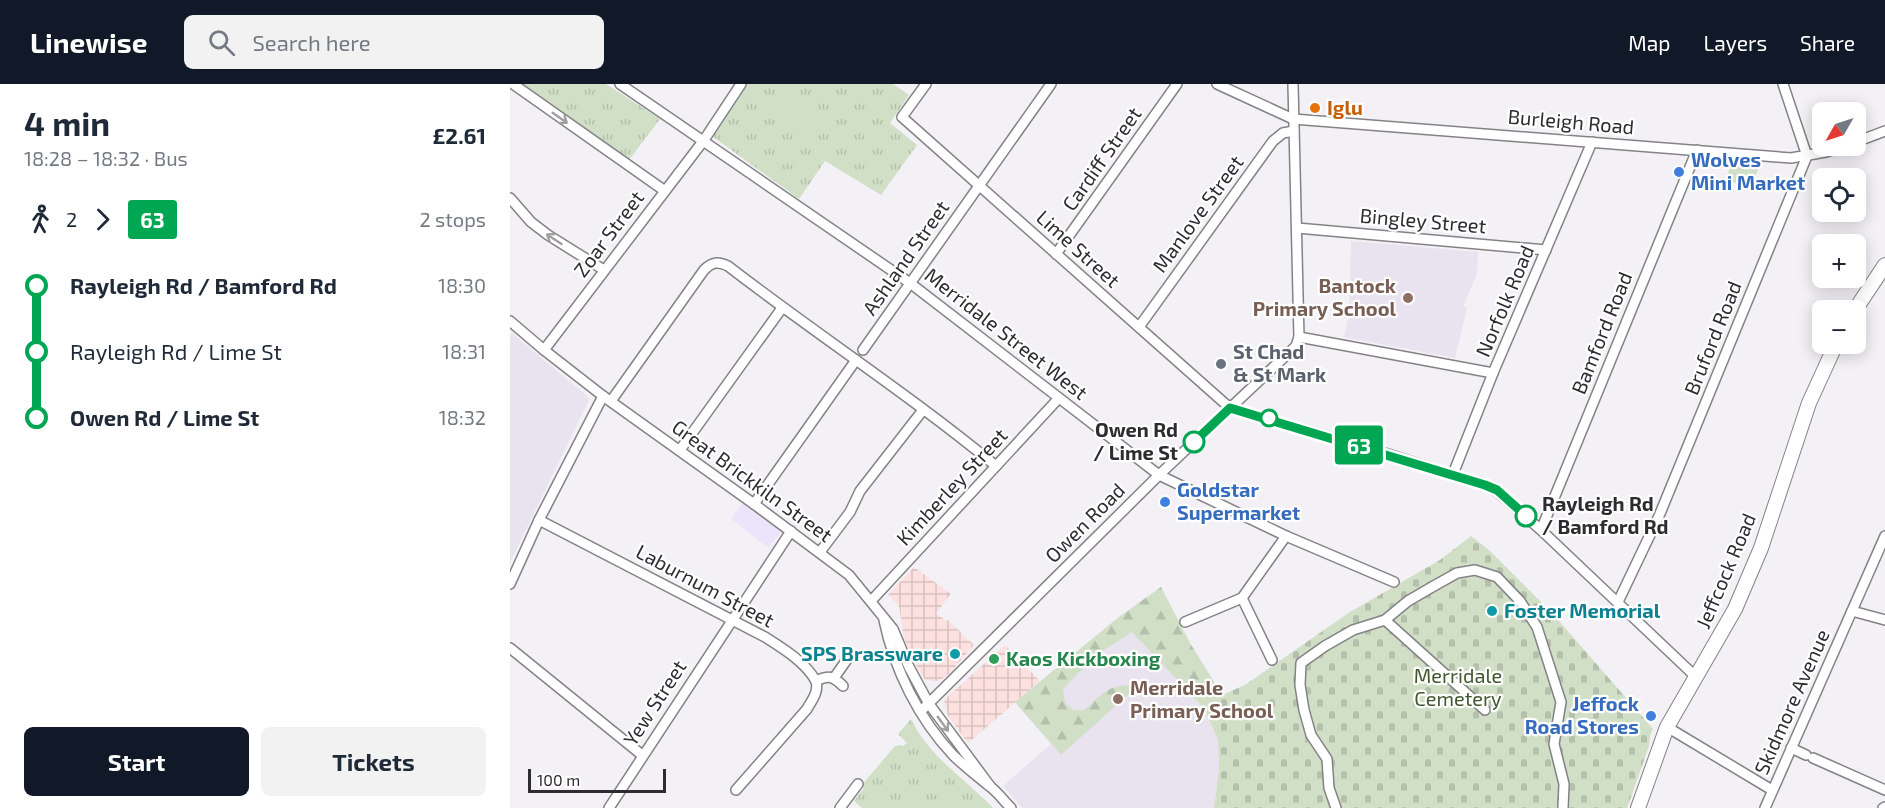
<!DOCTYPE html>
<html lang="en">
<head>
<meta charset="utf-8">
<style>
	body { margin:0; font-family:"Exo 2",sans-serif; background:#f2f2f3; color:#1f2937; height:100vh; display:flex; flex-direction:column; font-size:22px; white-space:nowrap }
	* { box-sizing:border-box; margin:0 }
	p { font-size:20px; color:#747a83 }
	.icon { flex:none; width:33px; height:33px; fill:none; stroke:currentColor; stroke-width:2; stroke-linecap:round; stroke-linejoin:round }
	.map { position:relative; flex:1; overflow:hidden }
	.drawer { display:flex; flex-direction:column; background:#fff; width:510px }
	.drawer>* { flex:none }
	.badge { padding:0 12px; border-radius:4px; font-size:21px; line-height:39px }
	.needle { width:39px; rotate:231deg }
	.fabs { position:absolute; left:1302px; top:18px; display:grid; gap:12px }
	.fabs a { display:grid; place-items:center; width:54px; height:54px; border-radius:9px; background:#fff; box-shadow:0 3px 15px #0003; font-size:30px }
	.scale { position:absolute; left:18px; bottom:15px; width:138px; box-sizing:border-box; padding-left:6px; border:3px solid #2d2c2e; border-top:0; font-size:16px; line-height:21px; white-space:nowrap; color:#2d2c2e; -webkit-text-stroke:4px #fff; paint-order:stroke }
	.map>.badge { position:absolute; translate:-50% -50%; box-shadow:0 0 0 3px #fff }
	.legs { display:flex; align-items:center; gap:9px; height:66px; padding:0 24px; font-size:20px }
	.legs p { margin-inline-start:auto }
	.overview { display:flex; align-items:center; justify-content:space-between; height:102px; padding:0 24px }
	h1 { font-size:33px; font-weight:700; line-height:45px }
	.action { display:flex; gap:12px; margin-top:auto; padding:12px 24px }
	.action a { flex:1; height:69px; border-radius:9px; background:#111827; color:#fff; font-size:24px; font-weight:700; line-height:69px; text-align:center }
	.action a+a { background:#f2f2f3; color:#1f2937 }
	ul { padding:0 24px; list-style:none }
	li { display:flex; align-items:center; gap:21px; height:66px; font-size:22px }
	li i { display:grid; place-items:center; width:9px; height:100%; margin:0 8px; background:currentColor }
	li i::after { content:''; width:15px; height:15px; margin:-8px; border:4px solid; border-radius:50%; background:#fff }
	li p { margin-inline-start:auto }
	li:first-child i { background:linear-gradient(#0000 50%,currentColor 0) }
	li:last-child i { background:linear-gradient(currentColor 50%,#0000 0) }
	header { display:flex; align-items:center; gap:36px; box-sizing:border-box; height:84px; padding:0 30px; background:#111827; color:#fff }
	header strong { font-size:28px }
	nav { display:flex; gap:33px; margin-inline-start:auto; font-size:21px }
	.search { width:420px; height:54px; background:#f2f2f3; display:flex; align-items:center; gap:15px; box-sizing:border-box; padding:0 21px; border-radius:9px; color:#747a83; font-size:22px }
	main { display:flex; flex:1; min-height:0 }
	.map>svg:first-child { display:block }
</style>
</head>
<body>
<header>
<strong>Linewise</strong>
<div class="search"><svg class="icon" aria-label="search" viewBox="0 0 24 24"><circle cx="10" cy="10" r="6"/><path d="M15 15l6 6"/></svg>Search here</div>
<nav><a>Map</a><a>Layers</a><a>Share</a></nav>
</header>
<main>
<section class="drawer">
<div class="overview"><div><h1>4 min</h1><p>18:28 – 18:32 · Bus</p></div><b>£2.61</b></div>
<div class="legs"><svg class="icon" aria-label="walk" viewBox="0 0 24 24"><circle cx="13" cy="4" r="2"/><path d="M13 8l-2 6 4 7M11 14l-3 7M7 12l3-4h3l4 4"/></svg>2<svg class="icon" aria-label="forward" viewBox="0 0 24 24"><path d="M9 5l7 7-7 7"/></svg><b class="badge" style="background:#00a651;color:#fff">63</b><p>2 stops</p></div>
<ul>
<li><i style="color:#00a651"></i><b>Rayleigh Rd / Bamford Rd</b><p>18:30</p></li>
<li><i style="color:#00a651"></i><span>Rayleigh Rd / Lime St</span><p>18:31</p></li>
<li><i style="color:#00a651"></i><b>Owen Rd / Lime St</b><p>18:32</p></li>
</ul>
<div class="action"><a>Start</a><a>Tickets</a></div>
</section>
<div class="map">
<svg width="1375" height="724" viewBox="0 0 1375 724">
	<defs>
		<pattern id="industrial-grid" width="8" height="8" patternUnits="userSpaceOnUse" patternTransform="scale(1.5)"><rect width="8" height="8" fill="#fce1e0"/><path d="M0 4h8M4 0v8" fill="none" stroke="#d8c1c0"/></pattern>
		<pattern id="grass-tufts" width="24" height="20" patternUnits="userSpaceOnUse" patternTransform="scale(1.5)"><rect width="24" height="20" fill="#d1dfc7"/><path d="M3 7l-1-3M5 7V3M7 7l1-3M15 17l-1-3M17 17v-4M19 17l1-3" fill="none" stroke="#b4c0ab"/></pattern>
		<pattern id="forest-firs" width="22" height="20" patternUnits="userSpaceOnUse" patternTransform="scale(1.5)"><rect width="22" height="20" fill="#d1dfc7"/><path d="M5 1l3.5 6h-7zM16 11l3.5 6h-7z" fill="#b4c0ab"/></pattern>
		<pattern id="cemetery-stones" width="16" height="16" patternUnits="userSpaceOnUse" patternTransform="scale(1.5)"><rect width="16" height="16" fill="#d1dfc7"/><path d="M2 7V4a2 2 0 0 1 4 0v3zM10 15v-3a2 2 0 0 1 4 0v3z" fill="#b4c0ab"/></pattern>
	</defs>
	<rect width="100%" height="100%" fill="#f3f1f6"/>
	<polygon fill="#ebe4fa" points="233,418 272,447 258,464 221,435"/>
	<g fill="url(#industrial-grid)">
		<polygon points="404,483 441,510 426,529 436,537 438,536 464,561 439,590 428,597 415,596 403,576 394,554 389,522 378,511"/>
		<polygon points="495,561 530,597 458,659 438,632 434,616"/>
	</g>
	<g fill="#e8e3ef">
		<polygon points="841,157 968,168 967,190 953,222 957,224 945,274 834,253 839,231"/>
		<polygon points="2,249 77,312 79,316 0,478 0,253"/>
		<polygon points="651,503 680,559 712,611 694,625 708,656 709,685 704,724 512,724 493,702 541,660 505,618 609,533"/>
	</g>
	<g fill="url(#grass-tufts)">
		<polygon points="10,0 96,0 150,35 119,76"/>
		<polygon points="236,0 383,0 399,11 380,39 407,61 371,111 315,77 289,115 202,52"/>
		<polygon points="1222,77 1251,79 1241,102 1248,105 1247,108 1216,95"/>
		<path d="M401,635c19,39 53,58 82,89h-131l-8,-7 10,-13 -3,-2 34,-40 5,-1 3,1 4,-3 -9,-9z"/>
	</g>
	<path fill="url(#forest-firs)" d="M651,503l29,56 32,52 -18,13 -72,-76 -37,24 -32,33 2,13 8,8h11c19,-15 20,-24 47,-25v7l-70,63 -46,-53 104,-85z"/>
	<polygon fill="url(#cemetery-stones)" points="961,452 979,466 1043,530 1143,645 1140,652 1139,662 1117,724 704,724 709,685 708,656 694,624 712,611 735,601 840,528 930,476"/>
	<polygon fill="#d1dfc7" points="276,11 308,33 295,51 263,30"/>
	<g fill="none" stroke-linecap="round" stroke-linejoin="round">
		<defs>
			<g id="street">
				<polyline points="3,0 155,107"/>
				<polyline points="110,0 400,199 649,391 776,452 884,498"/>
				<polyline points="416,0 392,33 720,324 878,370 983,404 1031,446 1186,593"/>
				<polyline points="707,0 783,35 1281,74 1316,68 1335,62"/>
				<polyline points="1346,58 1375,47"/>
				<polyline points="0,114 21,138 38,151 94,186"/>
				<polyline points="787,144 1036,166"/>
				<polyline points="546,170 667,0"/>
				<polyline points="0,237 34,266 93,312 244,420 339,491 383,545 399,583 419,620 480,702"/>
				<polyline points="629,243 763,57 773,49 784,47"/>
				<polyline points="789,253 983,289"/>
				<polyline points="34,266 194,56 231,0"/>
				<polyline points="353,266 541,0"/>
				<path d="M101,317l93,-131c8,-8 14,-9 24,-4 88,68 182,129 268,200"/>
				<polyline points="170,366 272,224"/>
				<polyline points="943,390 983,289 1082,58"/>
				<polyline points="244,420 346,276"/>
				<path d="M29,436l226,117c19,12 40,25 51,44 13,-6 17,-5 27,5"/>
				<polyline points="1031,446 1187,66"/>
				<polyline points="310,468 340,428 350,407 413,326"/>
				<polyline points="0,500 29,436 93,312"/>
				<polyline points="732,514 762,576"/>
				<polyline points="361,517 549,314"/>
				<polyline points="1108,518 1149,432 1297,72 1273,0"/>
				<polyline points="1342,527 1375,536"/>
				<path d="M374,536c10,49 35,99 69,135 11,11 23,20 35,30 9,6 15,15 23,23"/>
				<polyline points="675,538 732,514 776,452"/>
				<polyline points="0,564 132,671"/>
				<polyline points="324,594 338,574"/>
				<polyline points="975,626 875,536 898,517 922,503 947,489 965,486 987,493 1010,517 1027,543 1051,618 1044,660 1054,700 1053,724"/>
				<polyline points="411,627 649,391 786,262 789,253 783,0"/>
				<polyline points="1157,643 1262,706"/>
				<polyline points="1281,664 1296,671"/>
				<polyline points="1303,674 1375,706"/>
				<path d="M226,706l71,-81c5,-9 12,-17 9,-28"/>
				<polyline points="99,724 281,447"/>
				<polyline points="330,724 348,700"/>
				<polyline points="826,724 819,704 817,675 801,651 794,626 790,601 791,579 815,562 843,546 875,536"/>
				<polyline points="1255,724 1375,452"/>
				<polyline points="1373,724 1375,723"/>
			</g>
			<g id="secondary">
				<polyline points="1345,226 1375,181"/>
				<polyline points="1128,724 1157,643 1225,525 1251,464 1299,319 1326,260"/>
			</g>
		</defs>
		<use href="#street" stroke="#848286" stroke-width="12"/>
		<use href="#secondary" stroke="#848286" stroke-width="16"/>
		<use href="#street" stroke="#fff" stroke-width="9"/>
		<use href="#secondary" stroke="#fff" stroke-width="14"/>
	</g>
	<defs><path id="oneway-shaft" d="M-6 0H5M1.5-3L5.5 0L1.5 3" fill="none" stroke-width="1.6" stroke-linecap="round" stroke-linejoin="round" transform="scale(1.5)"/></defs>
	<g stroke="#a0a0a1">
		<use href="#oneway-shaft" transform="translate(50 34) rotate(35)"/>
		<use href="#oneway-shaft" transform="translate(44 155) rotate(-147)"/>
		<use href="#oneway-shaft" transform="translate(433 640) rotate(54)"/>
	</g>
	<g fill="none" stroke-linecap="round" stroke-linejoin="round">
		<defs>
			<polyline id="line-1" points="684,358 720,324 975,401 987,406 1016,432"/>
		</defs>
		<use href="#line-1" stroke="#fff" stroke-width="14"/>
		<use href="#line-1" stroke="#00a651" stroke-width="9"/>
	</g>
	<circle fill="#e8710a" stroke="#fff" stroke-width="2" cx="805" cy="24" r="6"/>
	<g fill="#3f7fe0" stroke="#fff" stroke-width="2">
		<circle cx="1169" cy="88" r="6"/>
		<circle cx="655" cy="418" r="6"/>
		<circle cx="1141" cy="632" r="6"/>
	</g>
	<g fill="#8d6e63" stroke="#fff" stroke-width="2">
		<circle cx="898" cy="214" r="6"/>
		<circle cx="608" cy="615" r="6"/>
	</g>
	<circle fill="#6b7280" stroke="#fff" stroke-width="2" cx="711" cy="280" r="6"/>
	<g fill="#fff" stroke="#00a651" stroke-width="3">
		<circle cx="759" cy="334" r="8"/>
		<circle cx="684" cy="358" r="10"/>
		<circle cx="1016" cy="432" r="10"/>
	</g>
	<g fill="#0f9aa8" stroke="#fff" stroke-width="2">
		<circle cx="982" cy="527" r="6"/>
		<circle cx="445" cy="570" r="6"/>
	</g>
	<circle fill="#2e9e5b" stroke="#fff" stroke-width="2" cx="484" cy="575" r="6"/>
	<g text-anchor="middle" stroke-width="4.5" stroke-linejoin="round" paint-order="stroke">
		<g font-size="20" font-weight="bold" fill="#c56008" stroke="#fff" text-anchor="start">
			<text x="817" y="31">Iglu</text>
		</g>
		<g font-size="20" fill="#2d2c2e" stroke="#fff">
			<text transform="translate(1061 38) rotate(5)" y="7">Burleigh Road</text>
			<text transform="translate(592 75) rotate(-55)" y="7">Cardiff Street</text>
			<text transform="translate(688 130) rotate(-54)" y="7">Manlove Street</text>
			<text transform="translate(913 137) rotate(5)" y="7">Bingley Street</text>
			<text transform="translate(99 150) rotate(-53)" y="7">Zoar Street</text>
			<text transform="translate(568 165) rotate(42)" y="7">Lime Street</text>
			<text transform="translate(396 174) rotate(-55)" y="7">Ashland Street</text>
			<text transform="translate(995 217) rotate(-67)" y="7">Norfolk Road</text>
			<text transform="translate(1092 249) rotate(-68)" y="7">Bamford Road</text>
			<text transform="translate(496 250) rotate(38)" y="7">Merridale Street West</text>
			<text transform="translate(1203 254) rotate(-68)" y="7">Bruford Road</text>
			<text transform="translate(242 397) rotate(36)" y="7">Great Brickkiln Street</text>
			<text transform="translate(442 403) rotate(-47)" y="7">Kimberley Street</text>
			<text transform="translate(575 439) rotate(-45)" y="7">Owen Road</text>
			<text transform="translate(1216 487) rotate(-67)" y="7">Jeffcock Road</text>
			<text transform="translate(195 502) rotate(28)" y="7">Laburnum Street</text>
			<text transform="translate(1282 618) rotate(-66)" y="7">Skidmore Avenue</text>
			<text transform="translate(145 619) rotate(-57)" y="7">Yew Street</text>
		</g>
		<g font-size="20" font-weight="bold" fill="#366cbe" stroke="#fff" text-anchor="start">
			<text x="1181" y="83">Wolves<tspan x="1181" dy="23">Mini Market</tspan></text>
			<text x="667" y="413">Goldstar<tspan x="667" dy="23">Supermarket</tspan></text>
			<text x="1129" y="627" text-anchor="end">Jeffock<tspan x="1129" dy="23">Road Stores</tspan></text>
		</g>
		<g font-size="20" font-weight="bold" fill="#785e54" stroke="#fff" text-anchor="end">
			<text x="886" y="209">Bantock<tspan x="886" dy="23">Primary School</tspan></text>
			<text x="620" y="611" text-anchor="start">Merridale<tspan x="620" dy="23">Primary School</tspan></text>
		</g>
		<g font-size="20" font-weight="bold" fill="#5b616d" stroke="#fff" text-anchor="start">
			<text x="723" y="275">St Chad<tspan x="723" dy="23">&amp; St Mark</tspan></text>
		</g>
		<g font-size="20" font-weight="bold" fill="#2d2c2e" stroke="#fff" text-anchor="end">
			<text x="668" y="353">Owen Rd<tspan x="668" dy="23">/ Lime St</tspan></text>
			<text x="1032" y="427" text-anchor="start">Rayleigh Rd<tspan x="1032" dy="23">/ Bamford Rd</tspan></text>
		</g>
		<g font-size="20" font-weight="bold" fill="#0d838f" stroke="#fff" text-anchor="start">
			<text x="994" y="534">Foster Memorial</text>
			<text x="433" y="577" text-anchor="end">SPS Brassware</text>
		</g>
		<g font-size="20" font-weight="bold" fill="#27864d" stroke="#fff" text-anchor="start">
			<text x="496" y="582">Kaos Kickboxing</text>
		</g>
		<g font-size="20" fill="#41582f" stroke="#fff">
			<text x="948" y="599">Merridale<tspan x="948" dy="23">Cemetery</tspan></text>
		</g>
	</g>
</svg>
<div class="fabs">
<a><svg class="needle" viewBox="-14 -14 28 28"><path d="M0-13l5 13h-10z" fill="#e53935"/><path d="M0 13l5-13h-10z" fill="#747a83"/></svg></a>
<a><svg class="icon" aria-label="locate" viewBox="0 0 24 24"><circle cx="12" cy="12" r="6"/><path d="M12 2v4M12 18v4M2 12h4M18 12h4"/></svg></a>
<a>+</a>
<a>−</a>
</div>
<div class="scale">100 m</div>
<b class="badge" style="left:849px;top:361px;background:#00a651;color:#fff">63</b>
</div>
</main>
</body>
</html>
